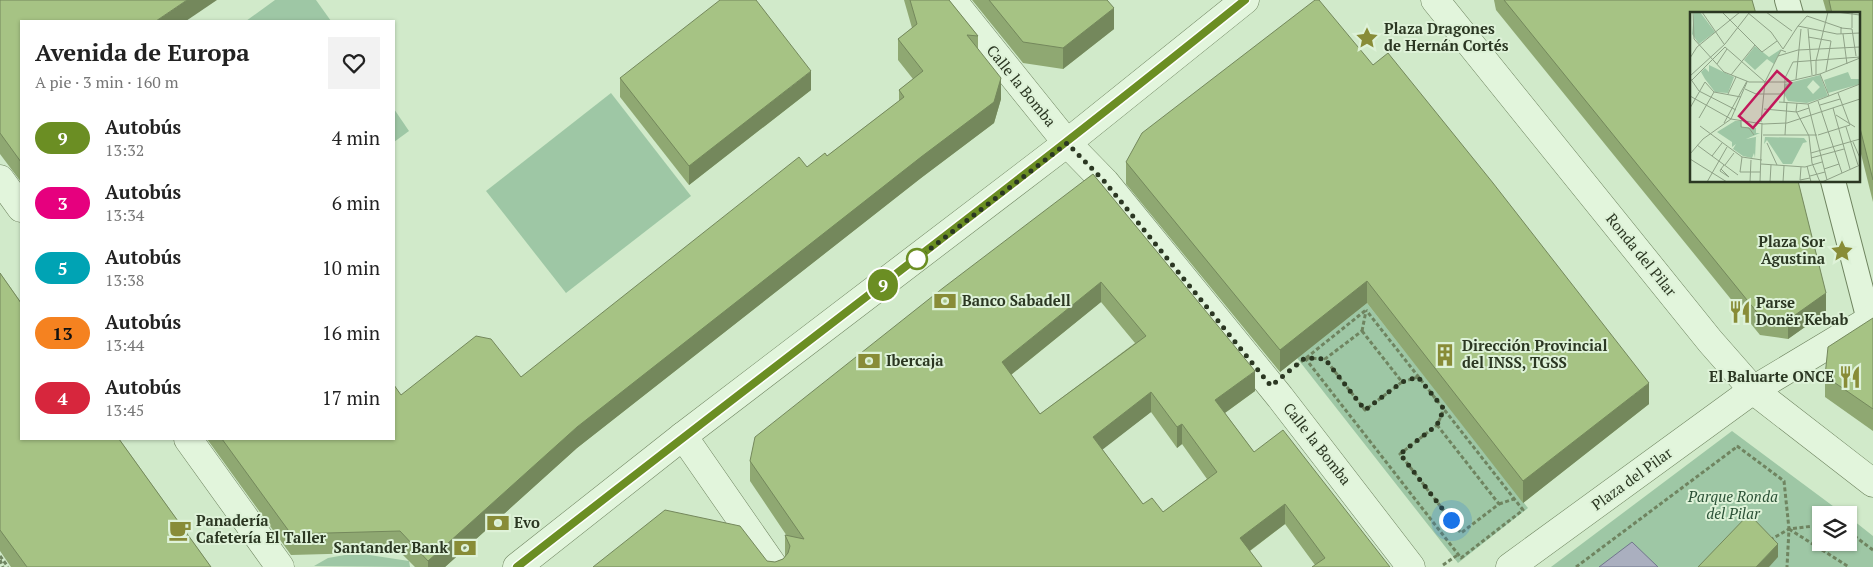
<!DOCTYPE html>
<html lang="es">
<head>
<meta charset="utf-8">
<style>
	body { margin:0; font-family:"PT Serif",serif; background:#f2f2f2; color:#222; height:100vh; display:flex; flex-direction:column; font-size:19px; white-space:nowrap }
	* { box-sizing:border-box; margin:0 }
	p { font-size:16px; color:#767676 }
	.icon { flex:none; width:28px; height:28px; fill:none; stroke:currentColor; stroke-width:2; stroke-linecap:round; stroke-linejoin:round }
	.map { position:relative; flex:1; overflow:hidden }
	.drawer { position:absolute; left:20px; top:20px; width:375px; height:420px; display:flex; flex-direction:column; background:#fff; border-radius:0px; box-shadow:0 1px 4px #0004 }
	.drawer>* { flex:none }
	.badge { padding:0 10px; border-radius:16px; font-size:18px; line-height:32px }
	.controls { position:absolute; left:1812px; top:506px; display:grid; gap:10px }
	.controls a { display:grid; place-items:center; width:45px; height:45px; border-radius:0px; background:#fff; box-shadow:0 1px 4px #0004; font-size:25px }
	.you { position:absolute; width:25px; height:25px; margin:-12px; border:4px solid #fff; border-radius:50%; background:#1a73e8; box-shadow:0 0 0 8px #1a73e833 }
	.map>.badge { position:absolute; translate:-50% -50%; box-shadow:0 0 0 2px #fff }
	.round { display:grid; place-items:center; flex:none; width:52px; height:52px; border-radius:0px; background:#f2f2f2 }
	.headline { display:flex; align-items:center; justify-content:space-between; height:85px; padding:0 15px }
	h1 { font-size:24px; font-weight:800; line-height:38px }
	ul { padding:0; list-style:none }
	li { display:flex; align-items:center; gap:15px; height:65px; padding:0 15px }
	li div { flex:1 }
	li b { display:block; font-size:19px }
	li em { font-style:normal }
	li .badge { min-width:55px; font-weight:700; text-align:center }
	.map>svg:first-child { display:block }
</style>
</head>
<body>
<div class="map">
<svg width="1873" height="567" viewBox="0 0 1873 567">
	<rect width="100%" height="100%" fill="#d1eaca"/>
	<g fill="#9ec7a5">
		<polygon points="275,0 316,0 331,21 246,21"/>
		<polygon points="611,93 691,196 566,293 486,191"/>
		<polygon points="394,109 409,131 394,142"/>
		<polygon points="1367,303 1528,508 1458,563 1297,358"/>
		<polygon points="1732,431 1845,515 1821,515 1821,542 1849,542 1849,517 1873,536 1873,567 1551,567"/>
		<polygon points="356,553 409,561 410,567 314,566 328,558"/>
	</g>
	<polygon fill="#aaafbf" stroke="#71768c" points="1632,542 1658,567 1599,567"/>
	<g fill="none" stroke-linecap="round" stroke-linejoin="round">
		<defs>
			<g id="pedestrian">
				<polyline points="1787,0 1791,14"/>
				<polyline points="1833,181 1869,320"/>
			</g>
			<g id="minor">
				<polyline points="952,0 1067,143 1105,182 1280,397 1411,567"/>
				<polyline points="1435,0 1710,341 1753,390 1873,483"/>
				<polyline points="683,436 774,567"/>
				<polyline points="1510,567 1753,390 1873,318"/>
			</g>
			<g id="tertiary">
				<polyline points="0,179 21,208"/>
				<polyline points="188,439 280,567"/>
				<polyline points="517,567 683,436 1067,143 1245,0"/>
			</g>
		</defs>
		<use href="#pedestrian" stroke="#6f8460" stroke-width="26"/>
		<use href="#minor" stroke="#6f8460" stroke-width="29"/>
		<use href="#tertiary" stroke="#6f8460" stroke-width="29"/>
		<g stroke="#6f8460" stroke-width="3" stroke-dasharray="4 2.5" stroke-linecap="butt">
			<polygon points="1362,331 1402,382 1365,410 1325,359"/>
			<polyline points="1362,331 1366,311"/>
			<polyline points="1305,358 1461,558 1523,510 1366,310"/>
			<polyline points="1306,358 1325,359"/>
			<polyline points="1296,366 1366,310"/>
			<polyline points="1402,382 1418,377"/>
			<polyline points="1437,425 1499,504 1461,533 1400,454 1437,425 1444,410"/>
			<polyline points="1737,446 1784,481 1789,529 1787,567"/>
			<polyline points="1499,504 1514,499"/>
			<polyline points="1789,529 1849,567"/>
			<polyline points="1849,532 1873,550"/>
			<polyline points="1770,540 1789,529 1821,525"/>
			<polyline points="0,556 8,567"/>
			<polyline points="0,560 3,567"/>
			<polyline points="1443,565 1459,554"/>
			<polyline points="1576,567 1738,446"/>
		</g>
		<use href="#pedestrian" stroke="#e2f5dc" stroke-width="24"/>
		<use href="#minor" stroke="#e2f5dc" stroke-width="28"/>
		<use href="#tertiary" stroke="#e2f5dc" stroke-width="28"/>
	</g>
	<g fill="#8fa872" fill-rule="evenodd">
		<polygon points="0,0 21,21 21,182 0,154"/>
		<polygon points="904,0 949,0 978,36 978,49 1001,99 994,123 921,178 577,448 445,567 415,567 400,552 291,555 207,439 394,439 401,395 521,377 807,167 827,156 899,101 899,90 913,79 898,60 898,39 912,28"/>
		<polygon points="972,0 1107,0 1114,29 1063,69 1023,63"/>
		<polygon points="1494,0 1752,0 1826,312 1788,339 1760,335 1496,10"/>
		<polygon points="1823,0 1873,0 1873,202 1859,146 1859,14 1827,14"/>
		<polygon points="620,78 811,90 689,185 620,97"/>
		<polygon points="1126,162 1649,404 1523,503 1367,303 1280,372 1126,184"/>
		<path d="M1093,174l162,217 -30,22 29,39 136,115 -75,-2 -30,-41 -35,27 -657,16 174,-6 8,1 8,-3 2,-2v-22l2,1 -37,-55v-20zM1101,302l34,41 -95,71 -29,-39zM1151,412l26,36 5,-4 25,35 -44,33 -20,-8 -41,-55z"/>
		<polygon points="0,273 211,567 11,567 0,551"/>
		<polygon points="1873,318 1873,431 1825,397 1825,376"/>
	</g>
	<g fill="#74885c">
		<polygon points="187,0 217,0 186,21 156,21"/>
		<polygon points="1114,8 1114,29 1063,69 1063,48"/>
		<polygon points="811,71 811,90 689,185 689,166"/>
		<polygon points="1001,78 1001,99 994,123 921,178 577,448 445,567 428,567 428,561 577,427"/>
		<polygon points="1367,281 1367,303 1280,372 1280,350"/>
		<polygon points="1101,282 1101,302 1002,382 1002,362"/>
		<polygon points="1826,293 1826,312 1788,339 1788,320"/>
		<polygon points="1255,371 1255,391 1215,420 1215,400"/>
		<polygon points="1649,383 1649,404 1523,503 1523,481"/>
		<polygon points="1151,392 1151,412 1093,457 1093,437"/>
		<polygon points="1182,424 1182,444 1177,448 1177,427"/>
		<polygon points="1285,504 1285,524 1240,558 1240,538"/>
		<polygon points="1778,544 1778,557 1769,567 1756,567"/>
	</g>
	<g fill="#a6c384" stroke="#74885c" fill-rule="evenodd">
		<polygon points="0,0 187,0 156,21 21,21 21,162 0,133"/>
		<polygon points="720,0 756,0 811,71 689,166 620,78"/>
		<polygon points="910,0 949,0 978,36 967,35 1001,78 994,102 921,157 577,427 428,561 400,531 291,534 222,439 394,439 394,385 401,395 476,336 491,339 521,377 799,157 807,167 825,153 827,156 904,97 899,90 923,71 898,39 917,24"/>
		<polygon points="989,0 1107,0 1114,8 1063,48 1023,42"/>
		<polygon points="1315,0 1319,0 1373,65 1388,53 1493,183 1649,383 1523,481 1367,281 1280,350 1126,162 1142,133"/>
		<polygon points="1504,0 1752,0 1756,14 1692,14 1692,181 1798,181 1826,293 1788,320 1760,316"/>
		<polygon points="1829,0 1873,0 1873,180 1859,124 1859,14 1832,14"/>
		<path d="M1093,174l162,197 -40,29 39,52 29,-22 107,137h-78l13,-9 -40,-54 -45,34 22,29h-669l72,-57 75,16 27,35 8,1 8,-3 5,-6 2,-7 -5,-11 19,4 -54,-78 5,-24 188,-149zM1101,282l45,54 -106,78 -38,-52zM1151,392l26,35 5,-3 35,48 -54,40 -11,-14 -9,6 -50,-67z"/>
		<polygon points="0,273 21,303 21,439 119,439 211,567 27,567 0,530"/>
		<polygon points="1873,318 1873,409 1825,376 1828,347"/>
		<polygon points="1749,514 1778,544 1756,567 1698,567"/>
	</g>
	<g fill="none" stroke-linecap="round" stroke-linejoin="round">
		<defs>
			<path id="line" d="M517,567c242,-190 489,-374 728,-567"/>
		</defs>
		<use href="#line" stroke="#fff" stroke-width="11"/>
		<use href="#line" stroke="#6b8e23" stroke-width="8"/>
		<polyline stroke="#2b3722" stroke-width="5" stroke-dasharray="0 9" points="917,259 1067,143 1105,182 1271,386 1305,358 1325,359 1365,410 1402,382 1418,377 1444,409 1437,425 1400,454 1451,520"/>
	</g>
	<defs>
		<symbol id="sight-bare" viewBox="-9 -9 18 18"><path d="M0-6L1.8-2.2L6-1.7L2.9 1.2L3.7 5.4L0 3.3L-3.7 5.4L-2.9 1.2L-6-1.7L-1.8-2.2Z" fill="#888c37" stroke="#def2d8" stroke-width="2.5" paint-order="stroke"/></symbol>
		<symbol id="bank-bare" viewBox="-9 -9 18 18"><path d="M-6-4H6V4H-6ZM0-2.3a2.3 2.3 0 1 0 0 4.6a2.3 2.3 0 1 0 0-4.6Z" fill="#888c37" stroke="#def2d8" stroke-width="2.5" paint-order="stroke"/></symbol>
		<symbol id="restaurant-bare" viewBox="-9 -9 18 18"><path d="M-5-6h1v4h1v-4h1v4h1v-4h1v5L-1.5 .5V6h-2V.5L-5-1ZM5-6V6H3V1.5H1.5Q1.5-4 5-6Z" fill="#888c37" stroke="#def2d8" stroke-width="2.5" paint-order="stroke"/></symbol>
		<symbol id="building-bare" viewBox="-9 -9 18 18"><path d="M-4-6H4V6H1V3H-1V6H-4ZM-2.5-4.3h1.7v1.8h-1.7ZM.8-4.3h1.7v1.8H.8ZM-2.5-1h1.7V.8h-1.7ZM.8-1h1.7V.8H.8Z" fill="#888c37" stroke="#def2d8" stroke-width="2.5" paint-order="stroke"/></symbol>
		<symbol id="cafe-bare" viewBox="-9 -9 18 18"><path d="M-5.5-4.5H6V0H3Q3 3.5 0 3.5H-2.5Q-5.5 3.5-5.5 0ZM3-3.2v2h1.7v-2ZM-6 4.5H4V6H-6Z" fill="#888c37" stroke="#def2d8" stroke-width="2.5" paint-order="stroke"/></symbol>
	</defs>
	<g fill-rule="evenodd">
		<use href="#sight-bare" x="1351" y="22" width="32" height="32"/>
		<use href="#sight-bare" x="1826" y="235" width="32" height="32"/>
		<use href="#bank-bare" x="929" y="285" width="32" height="32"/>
		<use href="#restaurant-bare" x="1724" y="296" width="32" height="32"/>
		<use href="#building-bare" x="1429" y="339" width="32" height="32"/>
		<use href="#bank-bare" x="853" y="345" width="32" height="32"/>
		<use href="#restaurant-bare" x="1834" y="361" width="32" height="32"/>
		<use href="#bank-bare" x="482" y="507" width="32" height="32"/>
		<use href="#cafe-bare" x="164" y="514" width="32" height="32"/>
		<use href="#bank-bare" x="449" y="532" width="32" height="32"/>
	</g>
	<circle fill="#fff" stroke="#6b8e23" stroke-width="2.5" cx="917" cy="259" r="10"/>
	<g text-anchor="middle" stroke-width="4" stroke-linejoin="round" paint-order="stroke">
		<g font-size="15" font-weight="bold" fill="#2b3722" stroke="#def2d8" text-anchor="start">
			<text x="1384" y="34">Plaza Dragones<tspan x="1384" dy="17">de Hernán Cortés</tspan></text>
			<text x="1825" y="247" text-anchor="end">Plaza Sor<tspan x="1825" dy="17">Agustina</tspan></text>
			<text x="962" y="306">Banco Sabadell</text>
			<text x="1756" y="308">Parse<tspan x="1756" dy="17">Donër Kebab</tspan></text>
			<text x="1462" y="351">Dirección Provincial<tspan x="1462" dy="17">del INSS, TGSS</tspan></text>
			<text x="886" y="366">Ibercaja</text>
			<text x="1834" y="382" text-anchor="end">El Baluarte ONCE</text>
			<text x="196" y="526">Panadería<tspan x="196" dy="17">Cafetería El Taller</tspan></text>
			<text x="514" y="528">Evo</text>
			<text x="448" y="553" text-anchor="end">Santander Bank</text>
		</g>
		<g font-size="15" fill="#2b3722" stroke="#def2d8">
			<text transform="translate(1021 86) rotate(51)" y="5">Calle la Bomba</text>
			<text transform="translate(1641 255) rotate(51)" y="5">Ronda del Pilar</text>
			<text transform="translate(1317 444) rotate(52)" y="5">Calle la Bomba</text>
			<text transform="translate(1632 479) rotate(-36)" y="5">Plaza del Pilar</text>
		</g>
		<g font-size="15" font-style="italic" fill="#2b5136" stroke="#def2d8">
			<text x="1733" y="502">Parque Ronda<tspan x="1733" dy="17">del Pilar</tspan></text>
		</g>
	</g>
	<g transform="translate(1690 12)">
		<rect width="170" height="170" fill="#d1eaca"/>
		<path d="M4,0h6l15,20 -16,12 -7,-10zM65,34l14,11 12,-8 -7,15 -7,-5 -12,11 -11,-10zM19,53l25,12 -6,16 -13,-1 -10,-13 -4,-7 4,-4 4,4zM158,60l3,7h9v5l-32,9 -4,-13zM130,63l8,21 -21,7 -19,-2 -4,-7 1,-10zM123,68l7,7 -7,7 -6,-7zM45,109h6l1,6 14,1v5h4l-14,6 14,-3 -4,1 -1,21 -1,-5 -2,5 -9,-2 -10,-7 3,-5 -4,3v-5l-15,-10zM75,125l39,1 3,4 -4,1 -11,21h-9l-16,-24 -3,4z" fill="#9ec7a5" fill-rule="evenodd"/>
		<path fill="none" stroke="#8fa287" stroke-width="1" d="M3,0l1,27 30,33 25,10h37l34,-8 40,-16M12,0l22,32M32,0l40,40 15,-11M57,0l24,20 12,17M76,0l26,19M146,0l24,3M162,0v16M108,14l39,8 23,-1M108,14l9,-10 35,12M118,17l4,46M151,22v-6l11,1 4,27M153,22l4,30M118,25l23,4 -5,30M35,32l24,-31M35,35l40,35M93,37l15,-23M88,44l20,-6 62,-3M0,46l7,-11 43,-35M27,52l10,-15M130,62l9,22M41,63l24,-30M126,63v-14l12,-49M0,64l35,-32M0,66l9,13 37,19M106,67l5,-50M0,70l35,-35M55,77l11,5h27M38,82l8,-17M0,84l41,23 32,5 24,-1 73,-24M128,89l24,72M89,90l29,2 52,-20M94,90l1,-24 8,-16 67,-5M107,91l-1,8 13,25 3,27 8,19M118,92l19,76M130,93l20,-6M0,96l15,-26 9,10 27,5M143,96l17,61M74,97l33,3 12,-4M146,103l19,12M9,106l15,-26M41,107l16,-37M51,108v7l8,1 5,7M71,110l4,-40 16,-32 5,2M34,111l23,-42M10,114l42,31 20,3M156,115l12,38M73,123h54M95,123l2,-33M128,123l32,-10 -12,-32M163,130l7,16M77,131l10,22M7,133l41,30M121,141l49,-14M0,142l13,-15 28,-20M22,144l10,-13M121,146l33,-9M0,147l37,23M71,152l44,3 17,-5M35,153l9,-12M117,154l4,16M111,155l-1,13 10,-2M31,157l8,8 -9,-6 1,-2 3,-4M134,157l15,-5M50,160h20M50,160l2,-15M120,164l15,-4M17,170l20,-35M60,170l1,-22M70,170l2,-59M80,170l1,-17M93,170l1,-16M132,170l38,-17"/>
		<path fill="#c2185b" fill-opacity="0.15" stroke="#c2185b" stroke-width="2.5" d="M87,59l14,12 -38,45 -14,-12z"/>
		<rect width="170" height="170" fill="none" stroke="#2b3722" stroke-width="2.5"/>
	</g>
</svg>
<div class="controls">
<a><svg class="icon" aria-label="layers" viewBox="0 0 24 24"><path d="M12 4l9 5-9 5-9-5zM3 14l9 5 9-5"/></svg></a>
</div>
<div class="you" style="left:1451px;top:520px"></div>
<b class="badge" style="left:883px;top:285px;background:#6b8e23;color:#fff">9</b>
<section class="drawer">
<div class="headline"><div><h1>Avenida de Europa</h1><p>A pie · 3 min · 160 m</p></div><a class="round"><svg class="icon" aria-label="heart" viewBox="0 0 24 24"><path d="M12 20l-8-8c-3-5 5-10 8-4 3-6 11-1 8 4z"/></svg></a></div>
<ul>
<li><span class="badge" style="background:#6b8e23;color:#fff">9</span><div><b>Autobús</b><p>13:32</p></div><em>4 min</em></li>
<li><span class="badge" style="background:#e6007e;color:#fff">3</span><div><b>Autobús</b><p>13:34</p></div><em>6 min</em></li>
<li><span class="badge" style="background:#00a3b4;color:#fff">5</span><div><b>Autobús</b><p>13:38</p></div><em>10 min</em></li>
<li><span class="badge" style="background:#f58220;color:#111">13</span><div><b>Autobús</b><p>13:44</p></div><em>16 min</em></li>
<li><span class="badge" style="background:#d7263d;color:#fff">4</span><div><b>Autobús</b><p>13:45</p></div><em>17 min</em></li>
</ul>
</section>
</div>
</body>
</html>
